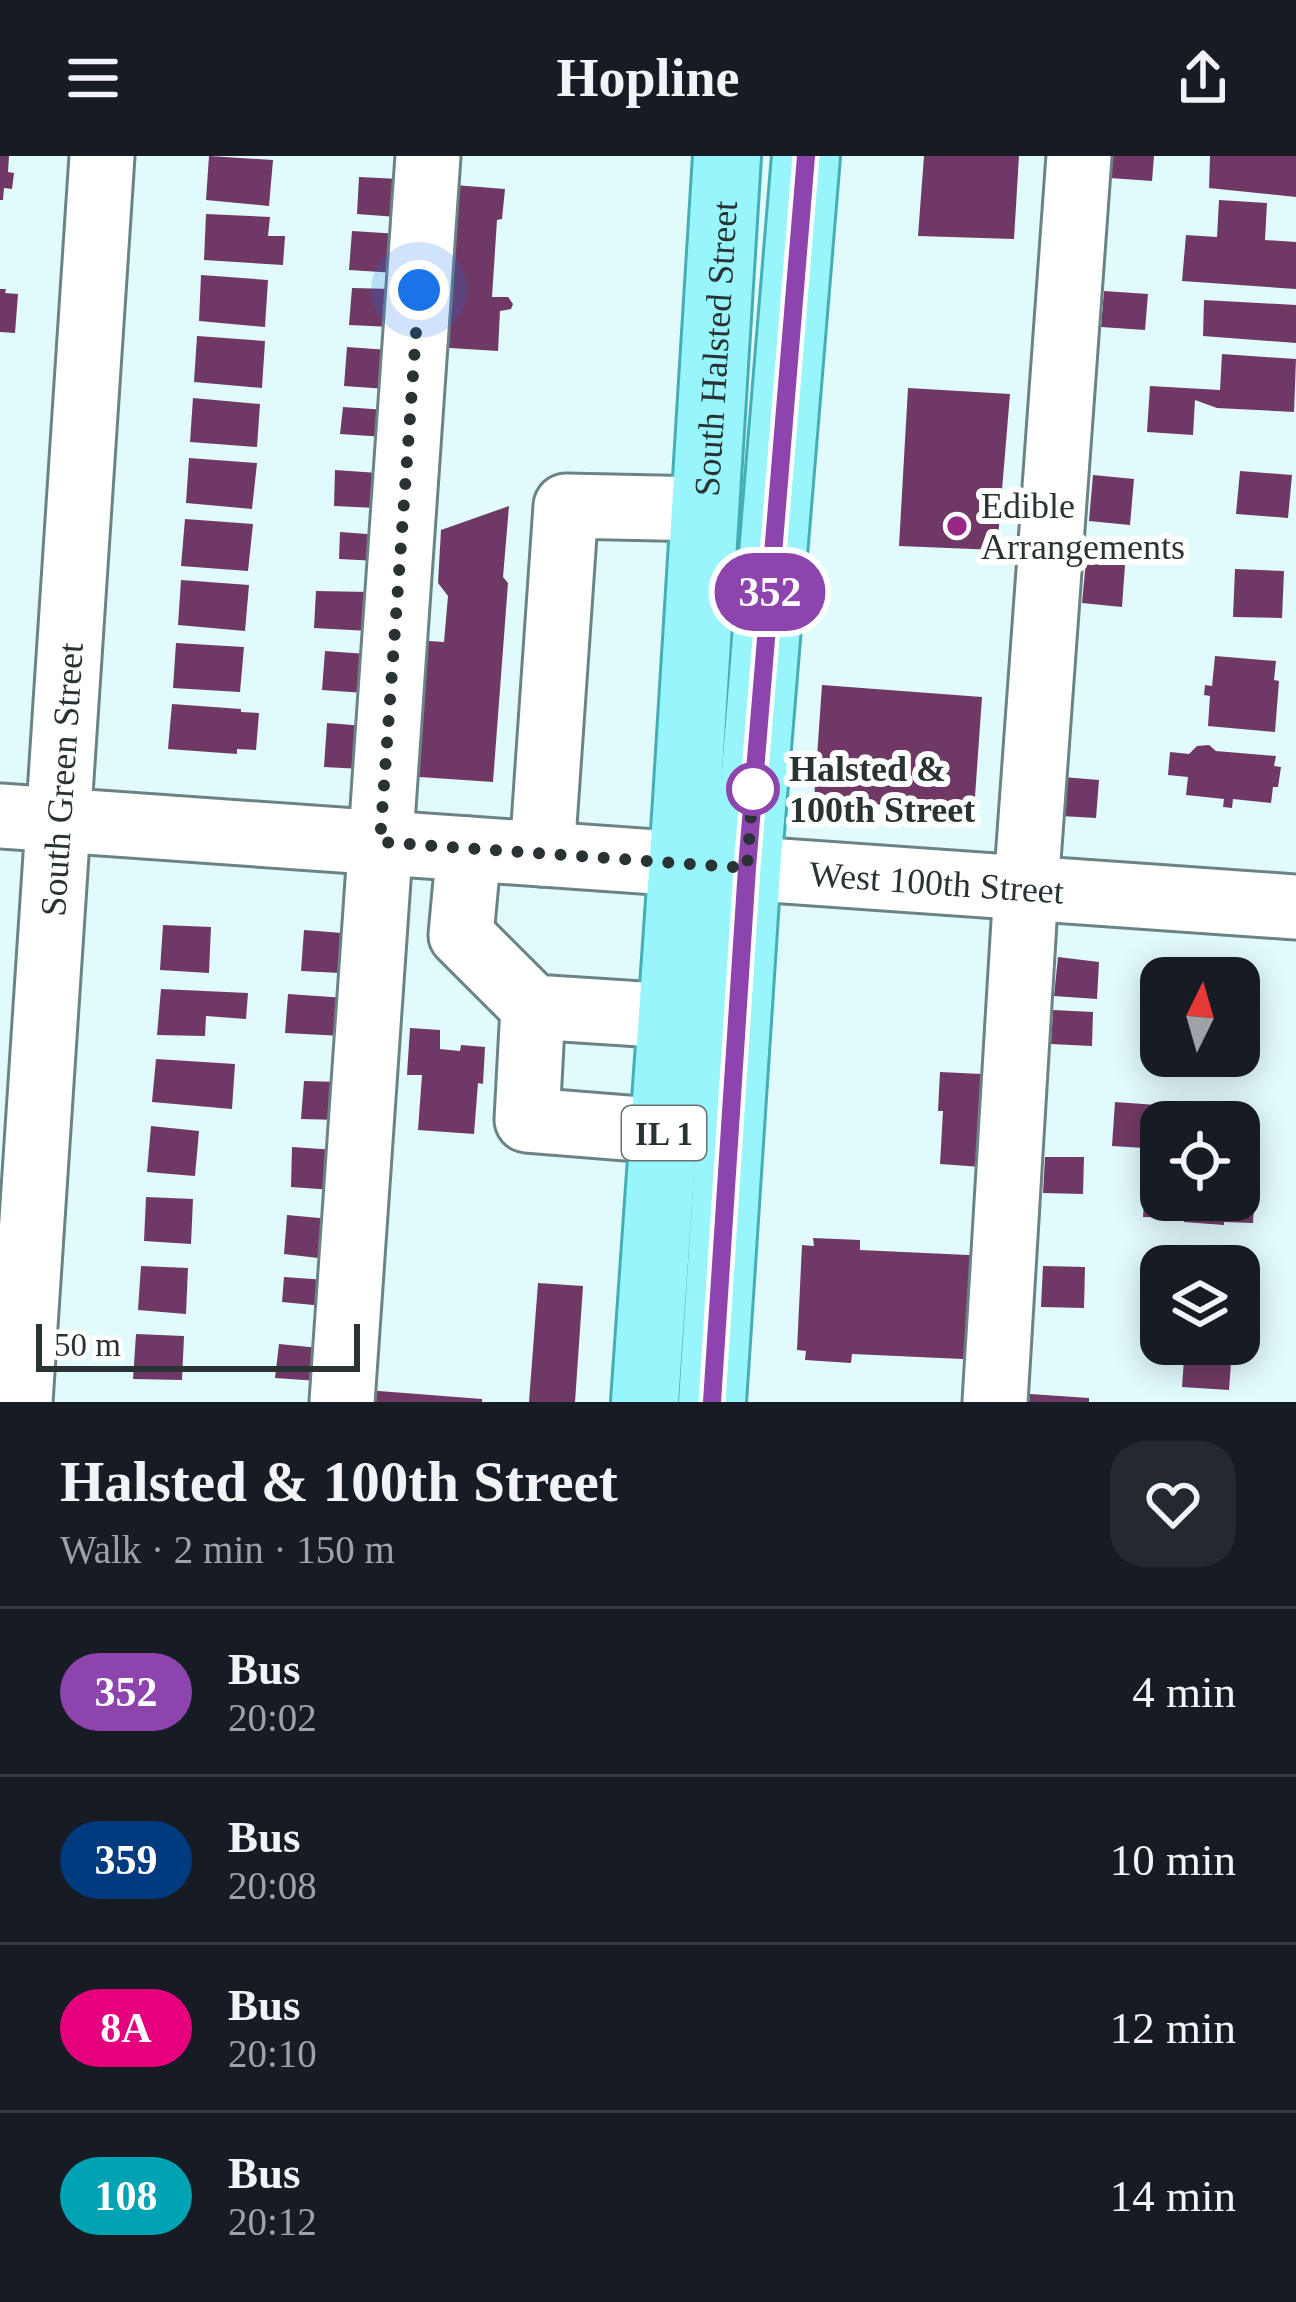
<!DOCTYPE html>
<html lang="en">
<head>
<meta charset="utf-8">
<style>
	body { margin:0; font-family:"Times New Roman",serif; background:#242831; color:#f1f3f6; height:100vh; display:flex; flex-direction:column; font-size:45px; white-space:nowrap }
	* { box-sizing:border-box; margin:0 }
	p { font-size:39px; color:#9ea1a6 }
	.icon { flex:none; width:66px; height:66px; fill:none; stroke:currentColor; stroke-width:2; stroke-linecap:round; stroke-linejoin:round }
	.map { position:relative; height:1246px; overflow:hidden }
	.panel { display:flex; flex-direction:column; background:#171b24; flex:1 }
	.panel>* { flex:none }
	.badge { padding:0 24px; border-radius:39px; font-size:42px; line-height:78px }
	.needle { width:78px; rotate:5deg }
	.buttons { position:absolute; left:1140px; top:801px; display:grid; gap:24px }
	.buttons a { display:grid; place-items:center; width:120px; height:120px; border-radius:24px; background:#171b24; box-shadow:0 6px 30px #0003; font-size:60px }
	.scale { position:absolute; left:36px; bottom:30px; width:324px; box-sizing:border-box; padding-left:12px; border:6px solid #293334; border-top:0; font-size:33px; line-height:42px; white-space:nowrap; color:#293334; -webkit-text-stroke:9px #fff; paint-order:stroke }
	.you { position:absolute; width:60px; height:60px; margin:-30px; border:9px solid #fff; border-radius:50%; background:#1a73e8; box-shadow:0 0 0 18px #1a73e833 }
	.map>.badge { position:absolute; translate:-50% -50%; box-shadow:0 0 0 6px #fff }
	.round { display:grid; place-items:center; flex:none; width:126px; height:126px; border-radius:36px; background:#242831 }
	.overview { display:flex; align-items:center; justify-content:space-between; height:204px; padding:0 60px }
	h1 { font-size:57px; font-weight:600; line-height:90px }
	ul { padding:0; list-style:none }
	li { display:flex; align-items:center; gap:36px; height:168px; padding:0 60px; border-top:3px solid #363941 }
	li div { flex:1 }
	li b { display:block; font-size:45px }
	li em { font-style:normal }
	li .badge { min-width:132px; font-weight:700; text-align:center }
	header { display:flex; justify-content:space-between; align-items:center; height:156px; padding:0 60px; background:#171b24; font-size:54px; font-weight:600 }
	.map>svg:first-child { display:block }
</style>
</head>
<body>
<header><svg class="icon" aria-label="menu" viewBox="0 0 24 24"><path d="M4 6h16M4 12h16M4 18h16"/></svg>Hopline<svg class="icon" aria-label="share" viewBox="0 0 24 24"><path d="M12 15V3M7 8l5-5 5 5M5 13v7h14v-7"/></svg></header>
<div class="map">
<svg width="1296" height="1246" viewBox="0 0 1296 1246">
	<rect width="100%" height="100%" fill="#e1fafc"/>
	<g fill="#703965">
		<polygon points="0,0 9,0 8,16 14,17 12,33 4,32 3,44 0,44"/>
		<polygon points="209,0 273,4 269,50 206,44"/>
		<polygon points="924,0 1019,0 1014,83 918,80"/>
		<polygon points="1111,0 1154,0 1152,25 1110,22"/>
		<polygon points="1210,0 1296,0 1296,41 1209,32"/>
		<polygon points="359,21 399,23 397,61 357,58"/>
		<polygon points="442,28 505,33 502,63 497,64 492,141 508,141 513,148 511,153 500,155 498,195 434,191"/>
		<polygon points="1219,44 1267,47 1265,84 1296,86 1296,133 1182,125 1186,79 1217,81"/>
		<polygon points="206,58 270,61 268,80 285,80 283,109 204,104"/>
		<polygon points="352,75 400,78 396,117 349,114"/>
		<polygon points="201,119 268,124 265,171 199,165"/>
		<polygon points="352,132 394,133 392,171 349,169"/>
		<polygon points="0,133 6,133 5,137 18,138 15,177 0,176"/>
		<polygon points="1104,135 1148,138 1145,174 1101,171"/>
		<polygon points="1204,144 1296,149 1296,187 1203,180"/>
		<polygon points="197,180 265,185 262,232 194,226"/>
		<polygon points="347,191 388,194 387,233 344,230"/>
		<polygon points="1222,198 1296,203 1294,256 1217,252 1195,244 1193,279 1147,276 1150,230 1220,234"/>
		<polygon points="908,232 1010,238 997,394 899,390"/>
		<polygon points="193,242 260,248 257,291 190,286"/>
		<polygon points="343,251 387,254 385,281 340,278"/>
		<polygon points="189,302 257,307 252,353 186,347"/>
		<polygon points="335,314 378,317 376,352 334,350"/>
		<polygon points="1240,315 1292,319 1288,362 1236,358"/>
		<polygon points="1093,319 1134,323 1130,369 1089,365"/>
		<polygon points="509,350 503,421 508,427 493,626 405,620 414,484 444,486 448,440 438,427 441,374"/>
		<polygon points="185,363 253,368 248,415 181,410"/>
		<polygon points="340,376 380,379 378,405 339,403"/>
		<polygon points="1086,405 1125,409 1122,451 1082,447"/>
		<polygon points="1235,413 1284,415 1282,462 1233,461"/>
		<polygon points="181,424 249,429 245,475 178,469"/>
		<polygon points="316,435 370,436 369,475 314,472"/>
		<polygon points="176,487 244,491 240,536 173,532"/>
		<polygon points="325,495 367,498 364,537 322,534"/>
		<polygon points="1215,500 1276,505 1274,524 1279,525 1275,576 1208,570 1210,540 1204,539 1205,529 1212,530"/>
		<polygon points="822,529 982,541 974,655 814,644"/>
		<polygon points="172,548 241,553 241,556 259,557 256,594 237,593 237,598 168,593"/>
		<polygon points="327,567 365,570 362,613 324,611"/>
		<polygon points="1209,589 1216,595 1276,600 1274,610 1281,611 1278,631 1273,631 1271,647 1233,643 1232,652 1223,651 1224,643 1186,639 1188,621 1168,619 1170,596 1189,598 1197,590"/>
		<polygon points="1063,621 1099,624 1096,662 1061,660"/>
		<polygon points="163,769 211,771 209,817 160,814"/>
		<polygon points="304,774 342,777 340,817 301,815"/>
		<polygon points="1058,801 1099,806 1097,843 1054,840"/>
		<polygon points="161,833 248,837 246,863 206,860 205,880 157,879"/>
		<polygon points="288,838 346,842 343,880 285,877"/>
		<polygon points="1053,854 1093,856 1092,890 1051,888"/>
		<polygon points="410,872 440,874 440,893 460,895 461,889 485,891 483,928 478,927 474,978 418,974 422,919 407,919"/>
		<polygon points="156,903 235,908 232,953 152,946"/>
		<polygon points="940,916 1002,919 996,1012 940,1008 943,955 938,955"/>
		<polygon points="304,925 341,926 339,964 301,963"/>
		<polygon points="1115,946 1254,956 1254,975 1259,981 1258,992 1251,999 1239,999 1239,966 1161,966 1161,993 1112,990"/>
		<polygon points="151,970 199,975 195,1020 147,1016"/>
		<polygon points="292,991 336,994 333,1034 291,1031"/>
		<polygon points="1045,1001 1084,1001 1083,1038 1043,1037"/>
		<polygon points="1147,1004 1161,1005 1161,1044 1239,1044 1239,1011 1256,1012 1253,1067 1224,1066 1224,1069 1184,1066 1184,1062 1143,1061"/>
		<polygon points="146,1041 193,1043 191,1088 144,1085"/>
		<polygon points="287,1059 330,1063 327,1103 284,1098"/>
		<polygon points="813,1082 860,1084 860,1094 990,1100 985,1204 852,1198 851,1207 805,1204 806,1195 797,1194 802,1089 814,1090"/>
		<polygon points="141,1110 188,1112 186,1158 138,1154"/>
		<polygon points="1043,1110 1085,1111 1084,1152 1041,1151"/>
		<polygon points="284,1121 326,1124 324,1150 282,1146"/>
		<polygon points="538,1127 583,1130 575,1246 529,1246"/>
		<polygon points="136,1178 184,1180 182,1224 133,1223"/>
		<polygon points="279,1188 320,1192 318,1225 275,1222"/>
		<polygon points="1185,1189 1232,1192 1229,1234 1182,1231"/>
		<polygon points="366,1234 482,1243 482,1246 365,1246"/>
		<polygon points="1030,1238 1089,1242 1089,1246 1029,1246"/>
	</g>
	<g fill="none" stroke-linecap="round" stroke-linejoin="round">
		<defs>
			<g id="minor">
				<path id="s1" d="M0,660l1296,91"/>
				<polyline points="469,693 461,779 533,851 672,860"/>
				<polyline points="542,698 566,350 705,353"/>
				<polyline points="533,851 527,964 664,975"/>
				<path id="s2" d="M20,1246l82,-1246"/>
				<polyline points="342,1246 428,0"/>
				<polyline points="995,1246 1026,732 1079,0"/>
			</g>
			<g id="major">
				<path id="s3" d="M645,1246l42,-601 40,-645"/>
				<polyline points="712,1246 747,712 806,0"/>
			</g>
		</defs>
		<use href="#minor" stroke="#6c8385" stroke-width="69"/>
		<use href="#major" stroke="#45adb5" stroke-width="72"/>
		<use href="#minor" stroke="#fff" stroke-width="63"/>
		<use href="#major" stroke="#98f5fc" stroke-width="66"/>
	</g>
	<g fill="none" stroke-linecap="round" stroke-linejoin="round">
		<defs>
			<polyline id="line" points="712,1246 747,712 806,0"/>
		</defs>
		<use href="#line" stroke="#fff" stroke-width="27"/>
		<use href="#line" stroke="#8e44ad" stroke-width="18"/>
		<polyline stroke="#293334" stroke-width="12" stroke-dasharray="0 21.6" points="419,134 380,686 747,712 753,633"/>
	</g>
	<circle fill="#982886" stroke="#fff" stroke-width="4.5" cx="957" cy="370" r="12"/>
	<circle fill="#fff" stroke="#8e44ad" stroke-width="6" cx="753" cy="633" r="24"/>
	<g text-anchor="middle" stroke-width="12" stroke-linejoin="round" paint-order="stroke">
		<rect fill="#fff" stroke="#697071" stroke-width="3" x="622" y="950" width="84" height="54" rx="9"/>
		<g font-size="33" font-weight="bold" fill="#293334">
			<text x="664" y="989">IL 1</text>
		</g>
		<g font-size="36" fill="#293334" stroke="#fff">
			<text dy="13" stroke="none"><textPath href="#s3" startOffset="1056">South Halsted Street</textPath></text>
			<text dy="13" stroke="none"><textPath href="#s2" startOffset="624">South Green Street</textPath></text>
			<text dy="13" stroke="none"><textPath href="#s1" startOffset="939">West 100th Street</textPath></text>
		</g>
		<g font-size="36" fill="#293334" stroke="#fff" text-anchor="start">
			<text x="981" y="362">Edible<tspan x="981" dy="41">Arrangements</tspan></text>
		</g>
		<g font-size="36" font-weight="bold" fill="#293334" stroke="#fff" text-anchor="start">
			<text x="789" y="625">Halsted &amp;<tspan x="789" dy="41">100th Street</tspan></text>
		</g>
	</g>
</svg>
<div class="buttons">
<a><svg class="needle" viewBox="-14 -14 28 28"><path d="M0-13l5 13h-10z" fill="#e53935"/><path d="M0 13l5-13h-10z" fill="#9ea1a6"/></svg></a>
<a><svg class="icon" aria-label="locate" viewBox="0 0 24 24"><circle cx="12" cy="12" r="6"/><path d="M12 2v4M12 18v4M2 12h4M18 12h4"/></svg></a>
<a><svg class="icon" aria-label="layers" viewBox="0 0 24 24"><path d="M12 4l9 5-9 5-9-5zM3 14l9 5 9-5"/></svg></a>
</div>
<div class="scale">50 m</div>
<div class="you" style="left:419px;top:134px"></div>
<b class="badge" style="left:770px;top:436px;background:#8e44ad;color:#fff">352</b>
</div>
<section class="panel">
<div class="overview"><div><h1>Halsted &amp; 100th Street</h1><p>Walk · 2 min · 150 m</p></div><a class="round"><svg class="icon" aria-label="heart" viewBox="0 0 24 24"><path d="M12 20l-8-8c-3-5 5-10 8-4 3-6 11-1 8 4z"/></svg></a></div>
<ul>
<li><span class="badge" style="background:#8e44ad;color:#fff">352</span><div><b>Bus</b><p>20:02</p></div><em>4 min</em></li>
<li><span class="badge" style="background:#003b80;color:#fff">359</span><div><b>Bus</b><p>20:08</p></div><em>10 min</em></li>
<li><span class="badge" style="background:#e6007e;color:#fff">8A</span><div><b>Bus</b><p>20:10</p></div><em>12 min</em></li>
<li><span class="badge" style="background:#00a3b4;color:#fff">108</span><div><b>Bus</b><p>20:12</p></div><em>14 min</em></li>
</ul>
</section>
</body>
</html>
